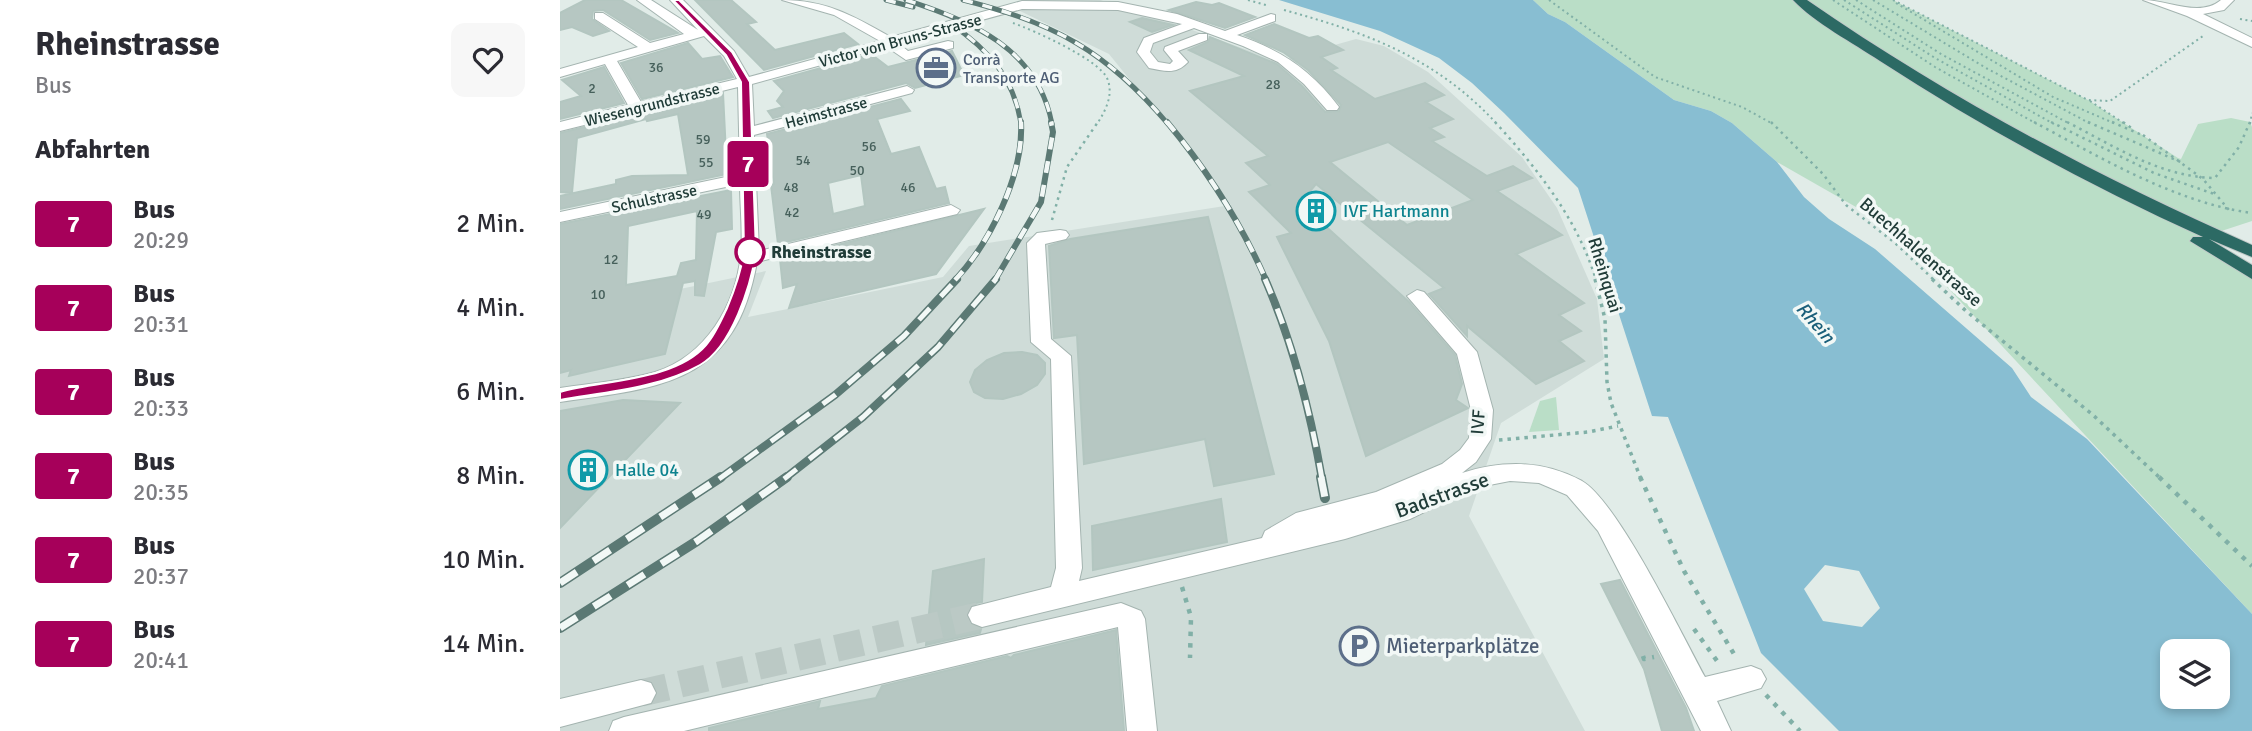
<!DOCTYPE html>
<html lang="de">
<head>
<meta charset="utf-8">
<style>
	body { margin:0; font-family:Signika,sans-serif; background:#f7f7f7; color:#2b2b33; height:100vh; display:flex; flex-direction:column; font-size:26px; white-space:nowrap }
	* { box-sizing:border-box; margin:0 }
	p { font-size:23px; color:#7c7c81 }
	.icon { flex:none; width:38px; height:38px; fill:none; stroke:currentColor; stroke-width:2; stroke-linecap:round; stroke-linejoin:round }
	.map { position:relative; flex:1; overflow:hidden }
	.side { display:flex; flex-direction:column; background:#fff; width:560px }
	.side>* { flex:none }
	.badge { padding:0 14px; border-radius:5px; font-size:24px; line-height:46px }
	.tools { position:absolute; left:1600px; top:639px; display:grid; gap:14px }
	.tools a { display:grid; place-items:center; width:70px; height:70px; border-radius:14px; background:#fff; box-shadow:0 4px 10px #0003; font-size:35px }
	.map>.badge { position:absolute; translate:-50% -50%; box-shadow:0 0 0 4px #fff }
	h2 { padding:0 35px; font-size:26px; line-height:63px }
	.round { display:grid; place-items:center; flex:none; width:74px; height:74px; border-radius:14px; background:#f7f7f7 }
	.summary { display:flex; align-items:center; justify-content:space-between; height:119px; padding:0 35px }
	h1 { font-size:33px; font-weight:700; line-height:52px }
	ul { padding:0; list-style:none }
	li { display:flex; align-items:center; gap:21px; height:84px; padding:0 35px }
	li div { flex:1 }
	li b { display:block; font-size:26px }
	li em { font-style:normal }
	li .badge { min-width:77px; font-weight:700; text-align:center }
	main { display:flex; flex:1; min-height:0 }
	.map>svg:first-child { display:block }
</style>
</head>
<body>
<main>
<section class="side">
<div class="summary"><div><h1>Rheinstrasse</h1><p>Bus</p></div><a class="round"><svg class="icon" aria-label="heart" viewBox="0 0 24 24"><path d="M12 20l-8-8c-3-5 5-10 8-4 3-6 11-1 8 4z"/></svg></a></div>
<h2>Abfahrten</h2>
<ul>
<li><span class="badge" style="background:#a6005a;color:#fff">7</span><div><b>Bus</b><p>20:29</p></div><em>2 Min.</em></li>
<li><span class="badge" style="background:#a6005a;color:#fff">7</span><div><b>Bus</b><p>20:31</p></div><em>4 Min.</em></li>
<li><span class="badge" style="background:#a6005a;color:#fff">7</span><div><b>Bus</b><p>20:33</p></div><em>6 Min.</em></li>
<li><span class="badge" style="background:#a6005a;color:#fff">7</span><div><b>Bus</b><p>20:35</p></div><em>8 Min.</em></li>
<li><span class="badge" style="background:#a6005a;color:#fff">7</span><div><b>Bus</b><p>20:37</p></div><em>10 Min.</em></li>
<li><span class="badge" style="background:#a6005a;color:#fff">7</span><div><b>Bus</b><p>20:41</p></div><em>14 Min.</em></li>
</ul>
</section>
<div class="map">
<svg width="1692" height="731" viewBox="0 0 1692 731">
	<rect width="100%" height="100%" fill="#e1ece8"/>
	<polygon fill="#cfdcd8" points="465,0 543,0 526,7 559,8 599,18 718,61 796,39 824,46 868,72 962,157 997,208 1037,299 1044,359 941,423 909,516 1025,731 0,731 0,314 206,271 188,317 383,277 409,246 671,205 549,54 460,11"/>
	<g fill="#badec7">
		<polygon points="973,0 1333,0 1528,100 1618,158 1621,159 1638,124 1671,118 1690,122 1692,127 1692,221 1637,239 1692,273 1692,614 1331,227 1217,162 1172,123 1151,111 1114,100 1005,22 988,14"/>
		<polygon points="996,397 999,430 969,432 980,401"/>
	</g>
	<path fill="#88bed2" fill-rule="evenodd" d="M719,0h254l15,14 17,8 109,78 37,11 21,12 45,39 27,35 25,22 46,30 137,119 19,29 56,42 165,175v117h-413l-78,-78 -93,-236 -16,-1 -74,-228 -74,-75 -32,-30 -33,-25 -59,-27zM1265,565l34,6 21,37 -18,19 -39,-6 -19,-32zM1612,651h45v45h-45z"/>
	<g fill="#b6c7c2" stroke="#b3c6c0" stroke-width="2" fill-rule="evenodd">
		<polygon points="25,0 61,0 118,33 90,40 43,10 33,11 32,19 49,31 33,36 12,27 0,30 0,13"/>
		<polygon points="135,0 171,0 196,22 187,24 215,50 284,33 298,44 204,70"/>
		<polygon points="636,2 652,5 659,3 695,17 665,28 609,10"/>
		<polygon points="582,18 613,25 592,32 570,22"/>
		<path d="M714,24l35,14 9,-2 25,14 -22,7 16,11 -6,2 44,29 50,-16 19,12 -18,7 27,17 -23,9 14,9 -12,4 55,35 26,-10 19,12 -35,13 65,44 -46,19 68,49 -25,12 22,16 -22,10 25,20 -48,23 -69,-58v10l-38,-42 15,-6 -128,-104 -16,19 109,99 46,53 7,29 -6,16 12,8 -102,48 -37,-115 -52,-104 14,-4 -42,-41 21,-7 -24,-22 22,-7 -78,-65 54,-15 -55,-26 19,-8 2,-5 67,27 25,22 23,26 14,-1 2,-6 -33,-35 -25,-18 -38,-17zM828,142l85,58 -66,25 -77,-63z"/>
		<polygon points="128,43 142,59 160,56 173,77 82,99 61,63"/>
		<polygon points="392,51 404,75 355,88 346,83 213,118 208,111 223,107 217,101 224,91 214,81 311,54 328,67"/>
		<polygon points="44,67 64,103 0,119 0,102 21,96 2,80"/>
		<polygon points="163,93 167,174 0,209 0,196 56,184 56,180 72,176 128,175 118,114 87,121 86,119 17,138 12,193 0,192 0,133"/>
		<path d="M341,99l9,12 -33,8 14,35 28,-7 17,42 9,-2 4,16 -171,41 -7,-59 3,-1 -7,-50zM301,175l4,31 -32,8 -5,-31z"/>
		<path d="M171,190l1,39 -16,3 -12,64 -9,-1v-14l-12,2 -18,71 -96,22 2,-6 -11,3v-149zM137,211l-1,49 -15,3 -4,13 -51,9 2,-59z"/>
		<polygon points="424,209 376,274 229,308 237,284 223,288 220,259"/>
		<polygon points="648,217 714,474 654,486 645,439 524,464 517,335 494,338 489,246 510,239"/>
		<polygon points="462,352 477,355 485,363 485,374 477,385 461,394 443,399 425,398 414,392 410,382 415,370 427,360 444,353"/>
		<polygon points="63,400 120,403 0,528 0,411"/>
		<polygon points="661,499 667,542 533,570 532,526"/>
		<polygon points="424,559 422,602 411,604 406,614 410,624 421,629 420,633 366,645 373,571"/>
		<polygon points="1060,580 1126,708 1134,731 1102,731 1084,669 1041,584"/>
		<polygon points="556,630 564,731 149,731 149,728 260,701 258,709 316,698 322,686 447,656 451,658 454,655"/>
	</g>
	<g fill="none" stroke-linecap="round" stroke-linejoin="round">
		<polyline stroke="#bbc9c5" stroke-width="27" stroke-dasharray="27 13" stroke-linecap="butt" points="81,693 422,615"/>
		<defs>
			<g id="minor">
				<path d="M77,0h14l47,30 -28,-30h13l51,51 15,26 131,-36 -46,-26 -52,-15c43,0 70,15 107,36h6l127,-35 96,1 59,12 48,17 46,-17 4,1v6l-38,14c44,15 74,35 102,72l-2,3h-10l-23,-26 -26,-22 -35,-16 -49,-18 -41,15 -3,9 8,10 12,2 3,-3 -9,-11 1,-3 34,-13h8v6l-29,11 10,11c-12,13 -23,9 -39,6l-12,-16 7,-14 38,-14 -64,-14 -96,-1 -124,34 10,8 40,-10 5,1v6l-47,12 -19,-13 -135,37 2,42 153,-40 7,4 -2,3 -158,42 5,116 192,-46 9,5 -3,4 -200,48c-22,122 -93,125 -197,140v-14c31,-5 65,-7 95,-16 51,-16 81,-67 86,-119 2,-22 -1,-47 -1,-69l-180,38v-10l180,-38 -2,-87 -178,44v-9l68,-17 -23,-41 -45,13v-8l78,-22 -43,-28v-6h8l47,30 34,-9zM144,36l20,20 13,23 -96,23 -24,-41z"/>
				<path d="M1583,0c25,0 57,18 78,0h13l-10,10 -21,4 49,24v9l-65,-31z"/>
				<path d="M500,230l6,1 3,4 -3,4 -21,5 6,95 20,17 11,212 -3,13 183,-43 3,-7 31,-18 80,-21 66,-28 18,-14 9,-12 2,-28 -14,-56 -50,-58 10,-6 7,2 53,60 16,58 -2,29 -15,23 -14,11c41,-13 82,-13 120,8 36,21 100,154 123,196l46,-11 10,4 5,9 -5,9 -44,13 14,30h-30l-103,-200 -31,-36 -28,-12 -29,-2 -36,7 -64,31 -65,20 -363,88 -10,-4 -4,-8 4,-8 79,-20 5,-19 -5,-209 -20,-17 -4,-99 10,-10z"/>
				<polygon points="561,603 581,611 585,619 597,731 567,731 558,627 124,731 49,731 53,721 64,717"/>
				<polygon points="81,680 91,683 96,693 91,703 0,727 0,699"/>
			</g>
			<path id="highway" d="M1233,0h14c140,97 289,176 445,245v12l-43,-18 43,26v14l-62,-38 3,-4h10c-112,-51 -220,-109 -323,-176 -27,-18 -65,-38 -87,-61z"/>
		</defs>
		<use href="#minor" stroke="#a4b4b0" stroke-width="2"/>
		<use href="#highway" stroke="#c1c9c8" stroke-width="2"/>
		<g stroke="#81b0a7" stroke-width="2" stroke-dasharray="2 3.5" stroke-linecap="butt">
			<polyline points="688,0 706,5"/>
			<polyline points="989,0 1095,77 1182,107 1213,124"/>
			<polyline points="1273,0 1375,67 1477,124"/>
			<polyline points="1284,0 1375,58 1494,124"/>
			<polyline points="1296,0 1381,54 1510,124"/>
			<polyline points="1313,0 1426,68 1531,124"/>
			<polyline points="1333,0 1528,100 1550,101 1643,36"/>
			<polyline points="1336,3 1493,97 1556,124"/>
			<path d="M724,10c84,23 152,48 213,114"/>
			<polyline points="1680,19 1692,21"/>
			<path d="M453,23c20,7 85,36 94,55 7,16 -1,32 -10,46"/>
			<polyline points="1530,101 1565,124"/>
			<polyline points="1690,124 1692,113"/>
		</g>
		<g stroke="#81b0a7" stroke-width="2.5" stroke-dasharray="2.5 4.5" stroke-linecap="butt">
			<path d="M935,122c42,46 83,98 101,158"/>
			<polyline points="1211,122 1263,174 1286,205 1335,243 1374,280"/>
			<path d="M1474,122c67,36 143,81 218,91"/>
			<polyline points="1491,122 1594,173 1657,195"/>
			<path d="M1507,122c47,24 93,55 148,56l24,-31 11,-25"/>
			<polyline points="1528,122 1623,163"/>
			<polyline points="1552,122 1584,136"/>
			<polyline points="1563,122 1573,129"/>
			<polyline points="1583,135 1643,179 1669,210"/>
			<polyline points="492,220 507,167 538,122"/>
		</g>
		<g stroke="#81b0a7" stroke-width="3.5" stroke-dasharray="3.5 5" stroke-linecap="butt">
			<polyline points="1035,279 1045,319 1047,382 1051,403 1081,479"/>
			<polyline points="1372,279 1406,311 1533,415 1601,479"/>
			<polyline points="939,440 1028,432 1058,426"/>
		</g>
		<g stroke="#81b0a7" stroke-width="4.5" stroke-dasharray="4.5 7" stroke-linecap="butt">
			<polyline points="1080,477 1124,571 1177,659"/>
			<polyline points="1599,477 1692,566"/>
			<polyline points="622,587 631,617 630,658"/>
			<polyline points="1134,629 1160,665"/>
			<polyline points="1083,656 1084,659 1094,657"/>
			<polyline points="1206,695 1240,731"/>
		</g>
		<use href="#minor" fill="#fff" fill-rule="evenodd"/>
		<use href="#highway" fill="#2c6a64" fill-rule="evenodd"/>
		<defs>
			<g id="rail-far3">
				<polyline points="326,0 353,7"/>
				<path d="M346,0c66,21 132,49 146,124"/>
				<path d="M403,0c92,23 143,51 205,124"/>
				<path d="M391,24c38,26 63,54 70,100"/>
			</g>
			<g id="rail-far2">
				<path d="M607,122c40,48 74,101 99,158"/>
				<path d="M395,280c35,-37 69,-106 66,-158"/>
				<polyline points="435,280 481,202 493,132 491,122"/>
			</g>
			<g id="rail-far1">
				<path d="M705,279c28,64 45,131 57,200"/>
				<polyline points="159,479 275,395 344,336 397,279"/>
				<polyline points="224,479 303,417 378,347 436,279"/>
			</g>
			<g id="rail">
				<polyline points="761,477 765,498"/>
				<polyline points="0,583 161,477"/>
				<polyline points="0,628 137,541 227,477"/>
			</g>
		</defs>
		<use href="#rail-far3" stroke="#5b7974" stroke-width="5"/>
		<use href="#rail-far2" stroke="#5b7974" stroke-width="6"/>
		<use href="#rail-far1" stroke="#5b7974" stroke-width="8"/>
		<use href="#rail" stroke="#5b7974" stroke-width="10"/>
		<use href="#rail-far3" stroke="#f2f8f6" stroke-width="3.5" stroke-dasharray="10" stroke-linecap="butt"/>
		<use href="#rail-far2" stroke="#f2f8f6" stroke-width="4.5" stroke-dasharray="12" stroke-linecap="butt"/>
		<use href="#rail-far1" stroke="#f2f8f6" stroke-width="5" stroke-dasharray="16" stroke-linecap="butt"/>
		<use href="#rail" stroke="#f2f8f6" stroke-width="7" stroke-dasharray="20" stroke-linecap="butt"/>
	</g>
	<path fill="#a6005a" stroke="#fff" stroke-width="2" d="M113,0h6l53,52 18,30 6,170c-5,33 -24,95 -56,113 -41,23 -94,27 -140,35v-8c39,-12 114,-10 146,-47 9,-10 15,-24 21,-37 8,-19 14,-36 17,-56l-3,-170 -15,-27z"/>
	<defs>
		<symbol id="office-ring" viewBox="-11 -11 22 22"><circle r="9.5" fill="#f2f8f6" stroke="#5c6f8a" stroke-width="1.5"/><path d="M-6-3h4V-5.5h4V-3h4V5H-6ZM-1-4.5V-3h2v-1.5ZM-6 0V1H6V0Z" fill="#5c6f8a"/></symbol>
		<symbol id="building-ring" viewBox="-11 -11 22 22"><circle r="9.5" fill="#f2f8f6" stroke="#0f9aa8" stroke-width="1.5"/><path d="M-4-6H4V6H1V3H-1V6H-4ZM-2.5-4.3h1.7v1.8h-1.7ZM.8-4.3h1.7v1.8H.8ZM-2.5-1h1.7V.8h-1.7ZM.8-1h1.7V.8H.8Z" fill="#0f9aa8"/></symbol>
		<symbol id="parking-ring" viewBox="-11 -11 22 22"><circle r="9.5" fill="#f2f8f6" stroke="#5c6f8a" stroke-width="1.5"/><path d="M-3.5-5.5H1a3.5 3.5 0 0 1 0 7H-1V5.5H-3.5ZM-1-3.4V-.6H.8a1.4 1.4 0 0 0 0-2.8Z" fill="#5c6f8a"/></symbol>
	</defs>
	<g fill-rule="evenodd">
		<use href="#office-ring" x="354" y="46" width="44" height="44"/>
		<use href="#building-ring" x="734" y="189" width="44" height="44"/>
		<use href="#building-ring" x="6" y="448" width="44" height="44"/>
		<use href="#parking-ring" x="777" y="624" width="44" height="44"/>
	</g>
	<circle fill="#fff" stroke="#a6005a" stroke-width="3.5" cx="190" cy="252" r="14"/>
	<g text-anchor="middle" stroke-width="7" stroke-linejoin="round" paint-order="stroke">
		<g font-size="14" fill="#46605b">
			<text x="96" y="72">36</text>
			<text x="713" y="89">28</text>
			<text x="32" y="93">2</text>
			<text x="143" y="144">59</text>
			<text x="309" y="151">56</text>
			<text x="243" y="165">54</text>
			<text x="146" y="167">55</text>
			<text x="297" y="175">50</text>
			<text x="231" y="192">48</text>
			<text x="348" y="192">46</text>
			<text x="232" y="217">42</text>
			<text x="144" y="219">49</text>
			<text x="51" y="264">12</text>
			<text x="38" y="299">10</text>
		</g>
		<g font-size="16" fill="#213d39" stroke="#f2f8f6">
			<text transform="translate(340 40) rotate(-15)" y="6">Victor von Bruns-Strasse</text>
			<text transform="translate(92 104) rotate(-14)" y="6">Wiesengrundstrasse</text>
			<text transform="translate(266 112) rotate(-15)" y="6">Heimstrasse</text>
			<text transform="translate(94 198) rotate(-12)" y="6">Schulstrasse</text>
		</g>
		<g font-size="16" fill="#4e5e75" stroke="#f2f8f6" text-anchor="start">
			<text x="403" y="65">Corrà<tspan x="403" dy="18">Transporte AG</tspan></text>
		</g>
		<g font-size="18" fill="#0d838f" stroke="#f2f8f6" text-anchor="start">
			<text x="783" y="217">IVF Hartmann</text>
			<text x="55" y="476">Halle 04</text>
		</g>
		<g font-size="18" font-weight="bold" fill="#213d39" stroke="#f2f8f6" text-anchor="start">
			<text x="211" y="258">Rheinstrasse</text>
		</g>
		<g font-size="18" fill="#213d39" stroke="#f2f8f6">
			<text transform="translate(1361 252) rotate(41)" y="6">Buechhaldenstrasse</text>
			<text transform="translate(1045 275) rotate(73)" y="6">Rheinquai</text>
			<text transform="translate(918 422) rotate(-86)" y="6">IVF</text>
		</g>
		<g font-size="19" font-style="italic" fill="#1a5f7a" stroke="#f2f8f6">
			<text transform="translate(1256 322) rotate(49)" y="7">Rhein</text>
		</g>
		<g font-size="21" fill="#213d39" stroke="#f2f8f6">
			<text transform="translate(882 495) rotate(-20)" y="7">Badstrasse</text>
		</g>
		<g font-size="21" fill="#4e5e75" stroke="#f2f8f6" text-anchor="start">
			<text x="826" y="653">Mieterparkplätze</text>
		</g>
	</g>
</svg>
<div class="tools">
<a><svg class="icon" aria-label="layers" viewBox="0 0 24 24"><path d="M12 4l9 5-9 5-9-5zM3 14l9 5 9-5"/></svg></a>
</div>
<b class="badge" style="left:188px;top:164px;background:#a6005a;color:#fff">7</b>
</div>
</main>
</body>
</html>
